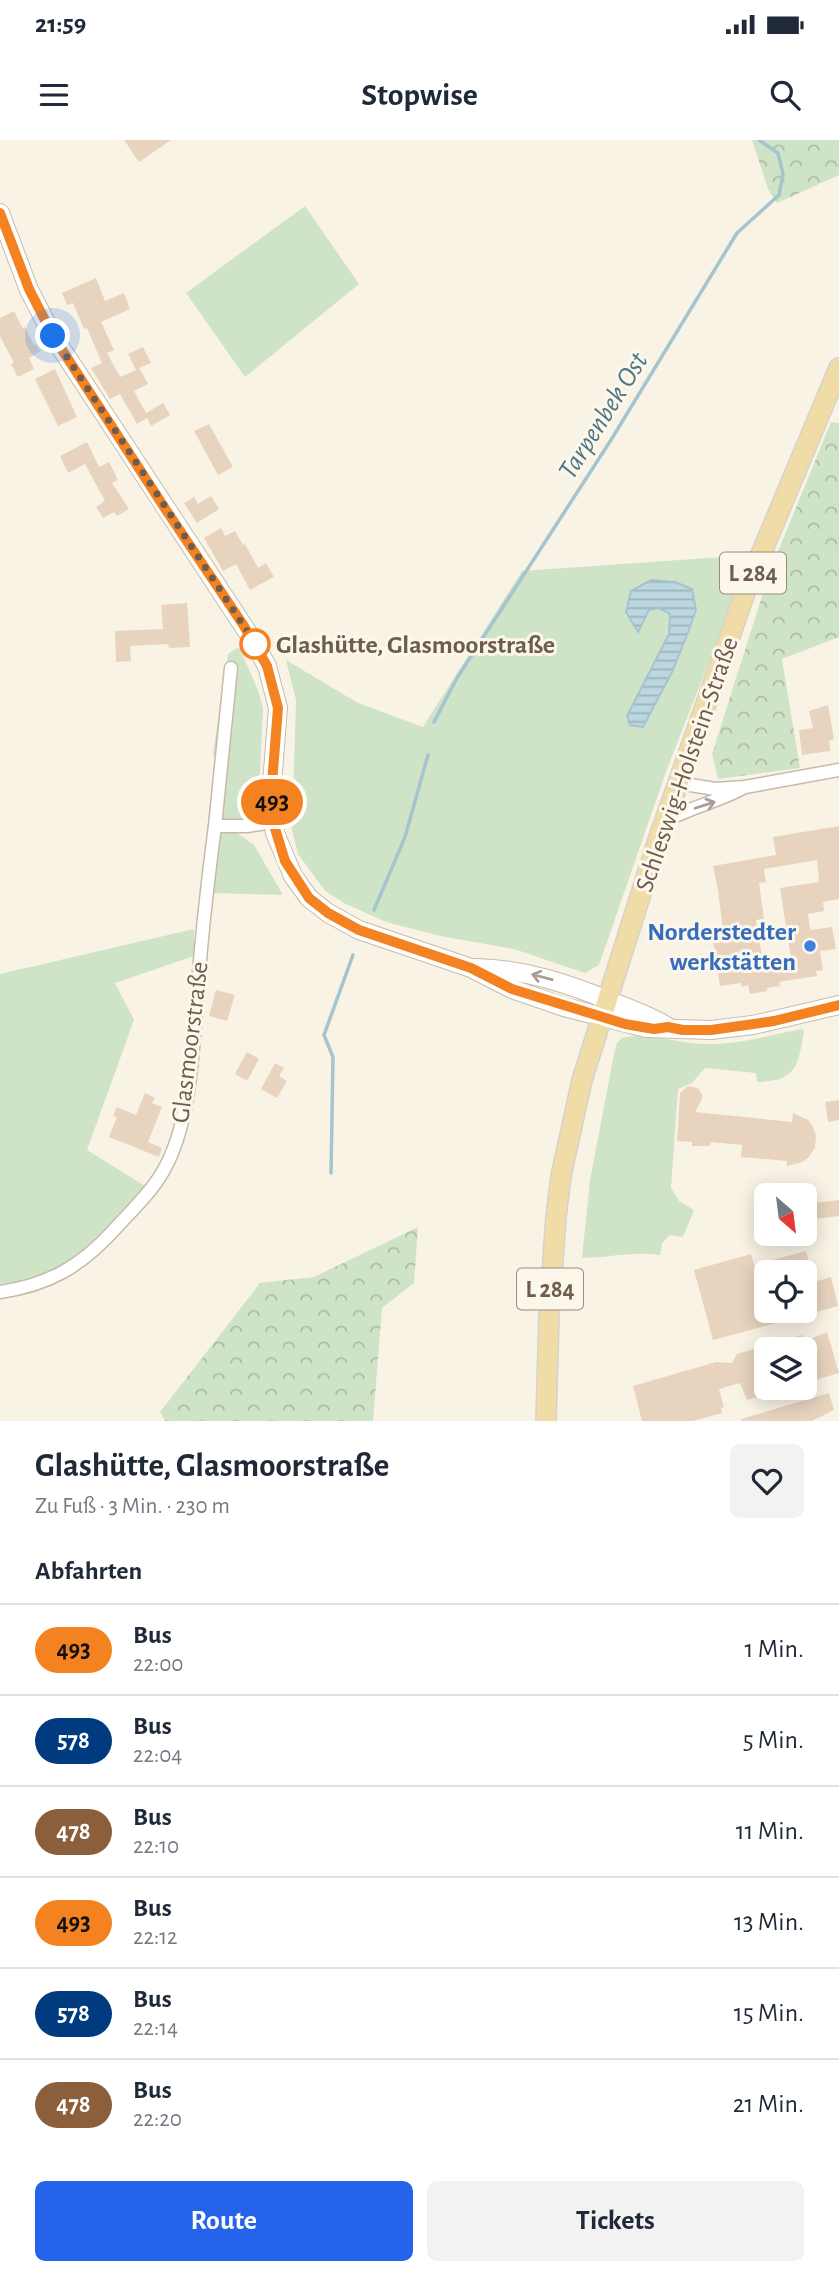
<!DOCTYPE html>
<html lang="de">
<head>
<meta charset="utf-8">
<style>
	body { margin:0; font-family:"Alegreya Sans",sans-serif; background:#f2f2f3; color:#1f2937; height:100vh; display:flex; flex-direction:column; font-size:26px; white-space:nowrap }
	* { box-sizing:border-box; margin:0 }
	p { font-size:23px; color:#747a83 }
	.icon { flex:none; width:38px; height:38px; fill:none; stroke:currentColor; stroke-width:2; stroke-linecap:round; stroke-linejoin:round }
	.map { position:relative; height:1281px; overflow:hidden }
	.side { display:flex; flex-direction:column; background:#fff; flex:1 }
	.side>* { flex:none }
	.badge { padding:0 14px; border-radius:23px; font-size:24px; line-height:46px }
	.needle { width:46px; rotate:152deg }
	.controls { position:absolute; left:754px; top:1043px; display:grid; gap:14px }
	.controls a { display:grid; place-items:center; width:63px; height:63px; border-radius:10px; background:#fff; box-shadow:0 4px 18px #0003; font-size:35px }
	.you { position:absolute; width:35px; height:35px; margin:-18px; border:5px solid #fff; border-radius:50%; background:#1a73e8; box-shadow:0 0 0 10px #1a73e833 }
	.map>.badge { position:absolute; translate:-50% -50%; box-shadow:0 0 0 4px #fff }
	h2 { padding:0 35px; font-size:26px; line-height:63px }
	.round { display:grid; place-items:center; flex:none; width:74px; height:74px; border-radius:10px; background:#f2f2f3 }
	.overview { display:flex; align-items:center; justify-content:space-between; height:119px; padding:0 35px }
	h1 { font-size:33px; font-weight:700; line-height:52px }
	.cta { display:flex; gap:14px; margin-top:auto; padding:14px 35px }
	.cta a { flex:1; height:80px; border-radius:10px; background:#2563eb; color:#fff; font-size:28px; font-weight:700; line-height:80px; text-align:center }
	.cta a+a { background:#f2f2f3; color:#1f2937 }
	ul { padding:0; list-style:none }
	li { display:flex; align-items:center; gap:21px; height:91px; padding:0 35px; border-top:2px solid #e0e1e3 }
	li div { flex:1 }
	li b { display:block; font-size:26px }
	li em { font-style:normal }
	li .badge { min-width:77px; font-weight:700; text-align:center }
	.status { display:flex; justify-content:space-between; align-items:center; height:49px; padding:0 35px; background:#fff; direction:ltr }
	.status svg { height:19px; fill:currentColor }
	header { display:flex; justify-content:space-between; align-items:center; height:91px; padding:0 35px; background:#fff; font-size:32px; font-weight:700 }
	.map>svg:first-child { display:block }
</style>
</head>
<body>
<div class="status"><b>21:59</b><svg viewBox="0 0 49 12"><path d="M0 12V9h3v3zM5 12V6h3v6zM10 12V3h3v9zM15 12V0h3v12zM26 1h20v11H26zM47 4h2v5h-2z"/></svg></div>
<header><svg class="icon" aria-label="menu" viewBox="0 0 24 24"><path d="M4 6h16M4 12h16M4 18h16"/></svg>Stopwise<svg class="icon" aria-label="search" viewBox="0 0 24 24"><circle cx="10" cy="10" r="6"/><path d="M15 15l6 6"/></svg></header>
<div class="map">
<svg width="839" height="1281" viewBox="0 0 839 1281">
	<defs>
		<pattern id="forest-crowns" width="20" height="18" patternUnits="userSpaceOnUse" patternTransform="scale(1.75)"><rect width="20" height="18" fill="#cfe4c6"/><path d="M2 6a3 3 0 1 1 6 0M12 15a3 3 0 1 1 6 0" fill="none" stroke="#acbca3"/></pattern>
		<pattern id="water-rules" width="6" height="5" patternUnits="userSpaceOnUse" patternTransform="scale(1.75)"><rect width="6" height="5" fill="#bcd7e0"/><path d="M0 2.5h6" fill="none" stroke="#9db2b8"/></pattern>
	</defs>
	<rect width="100%" height="100%" fill="#f9f3e5"/>
	<g fill="#cfe4c6" fill-rule="evenodd">
		<polygon points="305,66 359,144 245,237 186,153"/>
		<path d="M751,415l-84,214 -68,196 -14,8 -71,-24 -69,-12 -59,-15 -42,-19 -19,-12 -27,-37 -6,-24 4,-130 -10,-40 72,43 65,24 99,-156zM652,440l35,55 -36,79 -24,2 42,-82 1,-20 -11,-6 -10,2 -11,22z"/>
		<polygon points="239,507 258,550 263,568 259,655 253,669 243,681 210,682 216,621 213,613 228,514"/>
		<polygon points="219,693 237,693 254,705 283,755 212,753"/>
		<path d="M194,789v27l-79,27 19,37 -47,130 58,36c-25,28 -50,61 -82,80 -18,11 -43,16 -63,18v-310z"/>
		<path d="M802,889l2,2c-6,35 -7,50 -47,51l-1,-9 -51,-5 -13,15 -14,6 -7,99 8,13 15,9 -11,27 -13,-2 -8,8 -2,12c-26,-4 -52,3 -78,3l8,-78 24,-126 3,-11 5,-5c20,-6 58,5 82,6 33,1 66,-9 98,-15z"/>
	</g>
	<g fill="url(#forest-crowns)">
		<polygon points="752,0 839,0 839,35 777,63 768,49"/>
		<polygon points="831,282 839,283 839,497 782,519 800,628 718,639 712,614 770,431"/>
		<polygon points="418,1087 414,1143 382,1168 373,1281 165,1281 160,1272 260,1143 314,1137"/>
	</g>
	<polygon fill="url(#water-rules)" stroke="#a4c4d0" stroke-width="2" points="651,440 675,442 692,449 696,470 687,495 672,532 643,587 630,585 627,576 669,494 670,474 659,468 649,470 638,492 626,472 631,451"/>
	<g fill="none" stroke-linecap="round" stroke-linejoin="round">
		<g stroke="#a4c4d0" stroke-width="3.5">
			<polyline points="434,582 457,538 611,300 737,93 779,55 783,34 778,13 759,0"/>
			<polyline points="374,770 405,697 428,615"/>
			<polyline points="331,1033 333,917 324,895 353,815"/>
		</g>
	</g>
	<g fill="#e8d4be" fill-rule="evenodd">
		<polygon points="124,0 171,0 139,22"/>
		<polygon points="96,138 105,161 124,153 130,169 101,182 114,210 107,213 120,237 136,230 128,214 143,207 151,223 139,228 148,244 134,251 146,273 163,263 170,275 151,286 147,278 137,284 120,254 110,259 91,228 102,223 87,188 84,189 73,163 67,165 62,153"/>
		<polygon points="14,171 23,189 25,187 34,205 36,204 41,211 29,218 34,229 18,237 11,224 14,223 0,196 0,178"/>
		<polygon points="55,229 77,277 58,286 35,239"/>
		<polygon points="209,284 233,327 218,335 194,291"/>
		<polygon points="87,302 99,327 109,322 118,340 112,343 129,369 117,376 114,372 103,378 96,367 105,361 85,324 68,333 60,316"/>
		<polygon points="211,356 219,369 197,383 184,363 194,357 198,364"/>
		<polygon points="221,388 225,396 235,391 243,405 245,404 258,428 266,423 274,437 250,450 236,424 223,431 204,398"/>
		<polygon points="187,463 190,507 169,508 168,504 130,506 131,521 116,522 115,491 163,489 161,465"/>
		<polygon points="828,565 834,599 829,601 830,611 802,615 799,590 813,588 809,571"/>
		<path d="M839,686v73l-16,3 1,9 -16,3 2,16 22,-3 4,22 -16,2 3,19 -7,1 1,5 -38,6 1,4 -13,2v3l-17,3 -2,-9 -7,2v-4l-21,3 -7,-45 11,-2 -6,-49 -5,-24 63,-11 -3,-18zM817,720l2,22 -39,6 11,70 -28,5 -7,-43 8,-1 -5,-36 7,-1 -2,-13z"/>
		<polygon points="216,850 235,855 227,881 209,876"/>
		<polygon points="247,912 259,919 247,941 235,934"/>
		<polygon points="275,923 284,928 279,936 287,941 277,958 261,949"/>
		<polygon points="688,946 698,948 702,954 702,959 695,972 792,982 793,973 808,980 812,985 816,996 815,1008 808,1018 802,1022 787,1026 787,1021 741,1017 742,1005 711,1002 710,1006 692,1006 692,1002 677,1001 680,953"/>
		<polygon points="145,953 155,958 152,963 162,967 148,1002 162,1008 159,1017 109,997 117,977 113,976 117,967 136,975"/>
		<polygon points="839,960 839,980 828,982 825,962"/>
		<polygon points="839,1060 839,1076 814,1079 812,1063"/>
		<path d="M806,1111l9,31 16,-5 7,29 -125,34 -19,-70 57,-16 3,11zM766,1132h39v39h-39z"/>
		<polygon points="827,1192 839,1233 805,1243 805,1209 766,1209 766,1254 747,1260 740,1243 719,1249 724,1267 721,1268 722,1273 693,1281 642,1281 633,1246 716,1222 732,1223 737,1214 802,1195 805,1201"/>
		<polygon points="829,1253 834,1270 812,1281 742,1281 741,1279"/>
	</g>
	<g fill="none" stroke-linecap="round" stroke-linejoin="round">
		<defs>
			<g id="minor">
				<polyline points="678,643 715,649 745,647 839,630"/>
				<path d="M665,681c24,-13 51,-19 76,-32"/>
				<polyline points="215,686 231,528"/>
				<path d="M0,1152c49,-7 81,-26 114,-62 16,-18 36,-36 48,-57 30,-49 31,-131 36,-188 4,-53 10,-106 17,-159h32l26,-4"/>
			</g>
			<g id="secondary">
				<polyline points="0,73 29,150 53,196 250,496 267,526 278,568 271,656 275,693 293,736 309,758 328,773 359,790 471,828 512,849 564,867 646,888 711,890 753,885 839,865"/>
				<path d="M476,828c49,1 93,16 137,34 19,8 38,14 55,25"/>
			</g>
			<polyline id="primary" points="546,1281 549,1175 556,1077 561,1036 582,940 658,700 746,450 839,228"/>
		</defs>
		<use href="#minor" stroke="#c6baab" stroke-width="15"/>
		<use href="#secondary" stroke="#c8bba9" stroke-width="20"/>
		<use href="#primary" stroke="#d6d2cd" stroke-width="22"/>
		<use href="#minor" stroke="#fff" stroke-width="12"/>
		<use href="#secondary" stroke="#fff" stroke-width="18"/>
		<use href="#primary" stroke="#efdca6" stroke-width="19"/>
	</g>
	<defs><path id="oneway-shaft" d="M-6 0H5M1.5-3L5.5 0L1.5 3" fill="none" stroke-width="1.6" stroke-linecap="round" stroke-linejoin="round" transform="scale(1.75)"/></defs>
	<g stroke="#a89e95">
		<use href="#oneway-shaft" transform="translate(705 665) rotate(-18)"/>
		<use href="#oneway-shaft" transform="translate(542 837) rotate(-165)"/>
	</g>
	<g fill="none" stroke-linecap="round" stroke-linejoin="round">
		<defs>
			<polyline id="line" points="0,73 29,149 53,196 166,370 244,486 267,526 278,568 271,656 273,682 285,721 309,758 328,773 359,790 471,828 512,849 625,884 654,889 668,887 683,890 711,890 774,881 839,865"/>
		</defs>
		<use href="#line" stroke="#fff" stroke-width="16"/>
		<use href="#line" stroke="#f58220" stroke-width="10"/>
		<polyline stroke="#6e5d4e" stroke-width="7" stroke-dasharray="0 12.6" points="53,196 257,506 255,504"/>
	</g>
	<circle fill="#fff" stroke="#f58220" stroke-width="3.5" cx="255" cy="504" r="14"/>
	<circle fill="#3f7fe0" stroke="#fcf7eb" stroke-width="2.5" cx="810" cy="806" r="7"/>
	<g text-anchor="middle" stroke-width="6" stroke-linejoin="round" paint-order="stroke">
		<g fill="#fcf7eb" stroke="#998b7d" stroke-width="2">
			<rect x="720" y="412.5" width="66" height="41" rx="5"/>
			<rect x="517" y="1128.5" width="66" height="41" rx="5"/>
		</g>
		<g font-size="24" font-weight="bold" fill="#6e5d4e">
			<text x="753" y="441">L 284</text>
			<text x="550" y="1157">L 284</text>
		</g>
		<g font-size="26" font-weight="bold" fill="#6e5d4e" stroke="#fcf7eb" text-anchor="start">
			<text x="276" y="513">Glashütte, Glasmoorstraße</text>
		</g>
		<g font-size="26" fill="#6e5d4e" stroke="#fcf7eb">
			<text transform="translate(686 624) rotate(-71)" y="9">Schleswig-Holstein-Straße</text>
			<text transform="translate(189 902) rotate(-83)" y="9">Glasmoorstraße</text>
		</g>
		<g font-size="26" font-weight="bold" fill="#366cbe" stroke="#fcf7eb" text-anchor="end">
			<text x="796" y="800">Norderstedter<tspan x="796" dy="30">werkstätten</tspan></text>
		</g>
		<g font-size="28" font-style="italic" fill="#4e7685" stroke="#fcf7eb">
			<text transform="translate(602 275) rotate(-58)" y="10">Tarpenbek Ost</text>
		</g>
	</g>
</svg>
<div class="controls">
<a><svg class="needle" viewBox="-14 -14 28 28"><path d="M0-13l5 13h-10z" fill="#e53935"/><path d="M0 13l5-13h-10z" fill="#747a83"/></svg></a>
<a><svg class="icon" aria-label="locate" viewBox="0 0 24 24"><circle cx="12" cy="12" r="6"/><path d="M12 2v4M12 18v4M2 12h4M18 12h4"/></svg></a>
<a><svg class="icon" aria-label="layers" viewBox="0 0 24 24"><path d="M12 4l9 5-9 5-9-5zM3 14l9 5 9-5"/></svg></a>
</div>
<div class="you" style="left:53px;top:196px"></div>
<b class="badge" style="left:272px;top:662px;background:#f58220;color:#111">493</b>
</div>
<section class="side">
<div class="overview"><div><h1>Glashütte, Glasmoorstraße</h1><p>Zu Fuß · 3 Min. · 230 m</p></div><a class="round"><svg class="icon" aria-label="heart" viewBox="0 0 24 24"><path d="M12 20l-8-8c-3-5 5-10 8-4 3-6 11-1 8 4z"/></svg></a></div>
<h2>Abfahrten</h2>
<ul>
<li><span class="badge" style="background:#f58220;color:#111">493</span><div><b>Bus</b><p>22:00</p></div><em>1 Min.</em></li>
<li><span class="badge" style="background:#003b80;color:#fff">578</span><div><b>Bus</b><p>22:04</p></div><em>5 Min.</em></li>
<li><span class="badge" style="background:#8b5e3c;color:#fff">478</span><div><b>Bus</b><p>22:10</p></div><em>11 Min.</em></li>
<li><span class="badge" style="background:#f58220;color:#111">493</span><div><b>Bus</b><p>22:12</p></div><em>13 Min.</em></li>
<li><span class="badge" style="background:#003b80;color:#fff">578</span><div><b>Bus</b><p>22:14</p></div><em>15 Min.</em></li>
<li><span class="badge" style="background:#8b5e3c;color:#fff">478</span><div><b>Bus</b><p>22:20</p></div><em>21 Min.</em></li>
</ul>
<div class="cta"><a>Route</a><a>Tickets</a></div>
</section>
</body>
</html>
